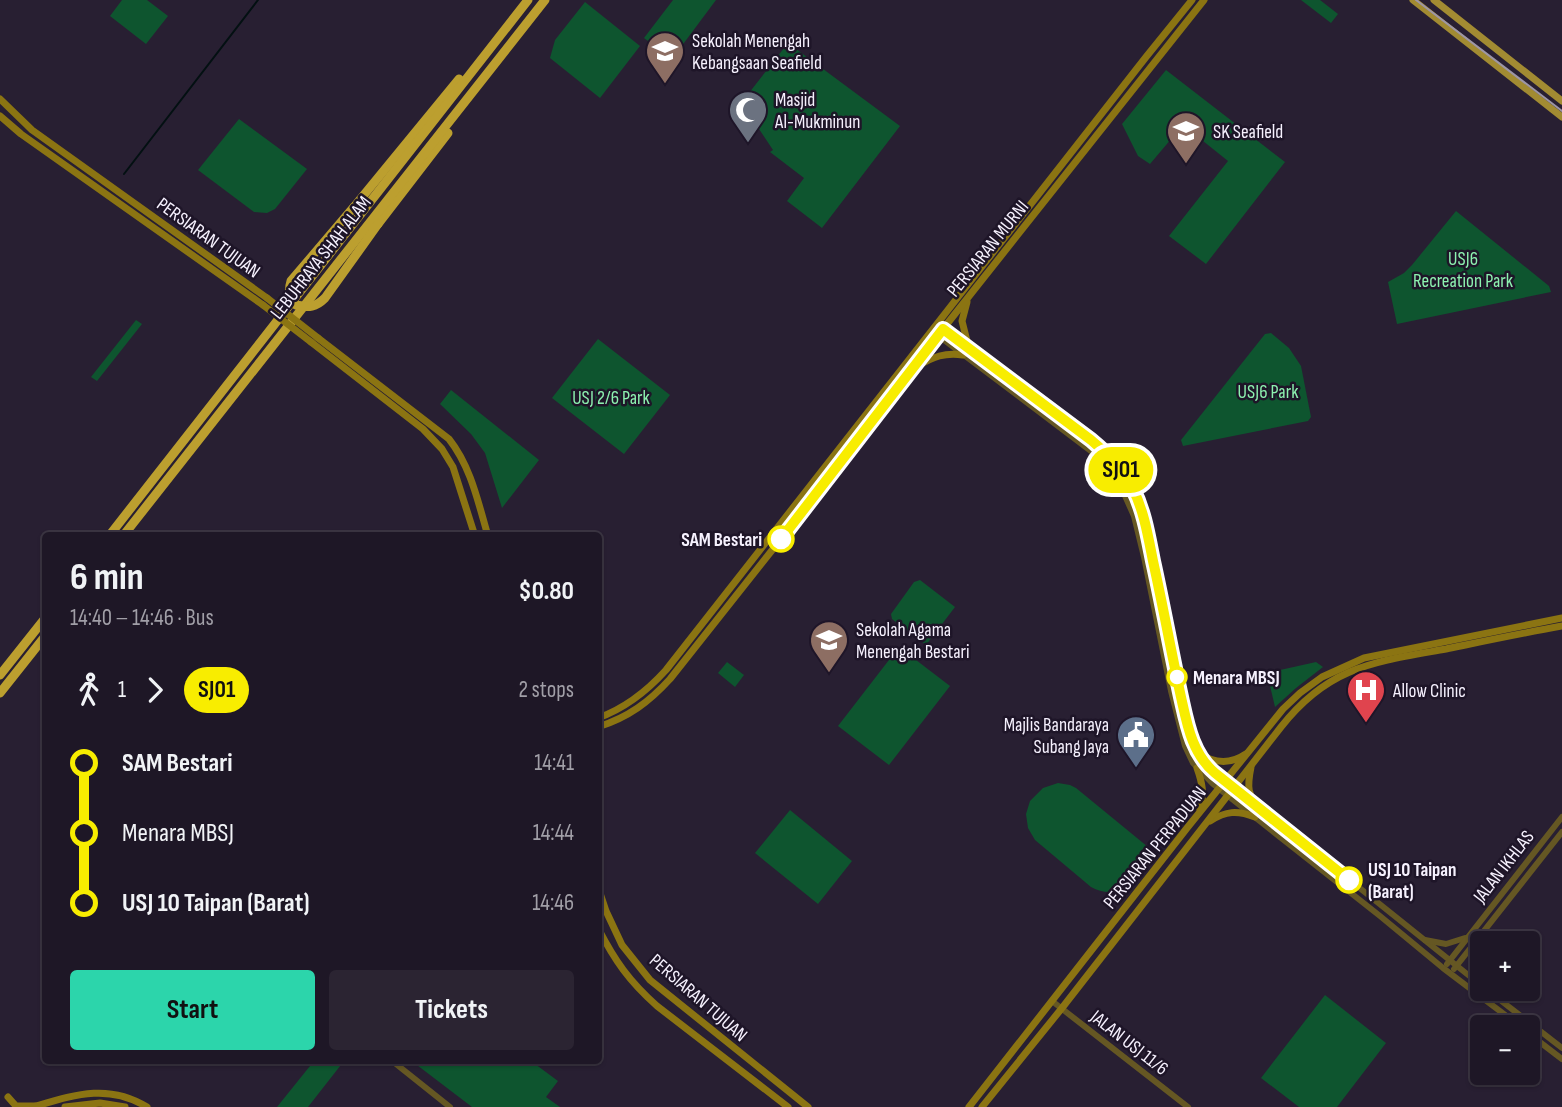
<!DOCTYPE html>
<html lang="en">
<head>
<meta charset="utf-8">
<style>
	body { margin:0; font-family:"Sofia Sans Condensed",sans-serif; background:#2b2432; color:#f1f3f6; height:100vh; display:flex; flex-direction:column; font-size:26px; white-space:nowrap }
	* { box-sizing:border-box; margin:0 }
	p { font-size:23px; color:#a19fa7 }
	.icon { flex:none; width:38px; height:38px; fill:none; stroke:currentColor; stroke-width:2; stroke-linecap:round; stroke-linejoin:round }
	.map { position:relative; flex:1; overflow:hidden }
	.drawer { position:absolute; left:42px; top:532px; width:560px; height:532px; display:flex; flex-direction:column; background:#1e1726; border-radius:7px; box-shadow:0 2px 5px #0004,0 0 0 2px #3c3643 }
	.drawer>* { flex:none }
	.badge { padding:0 14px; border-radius:23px; font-size:24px; line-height:46px }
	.controls { position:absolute; left:1470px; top:931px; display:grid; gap:14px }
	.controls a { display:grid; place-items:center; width:70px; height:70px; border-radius:7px; background:#1e1726; box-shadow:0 2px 5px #0004,0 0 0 2px #3c3643; font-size:35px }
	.map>.badge { position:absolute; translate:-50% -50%; box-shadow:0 0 0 4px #fff }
	.legs { display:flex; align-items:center; gap:10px; height:77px; padding:0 28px; font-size:23px }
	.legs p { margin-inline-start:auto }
	.headline { display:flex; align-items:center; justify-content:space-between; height:119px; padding:0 28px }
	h1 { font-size:38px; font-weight:700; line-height:52px }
	.button { display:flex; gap:14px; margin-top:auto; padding:14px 28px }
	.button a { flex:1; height:80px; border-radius:7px; background:#2cd5ab; color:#111; font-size:28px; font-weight:700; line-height:80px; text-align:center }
	.button a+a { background:#2b2432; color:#f1f3f6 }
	ul { padding:0 28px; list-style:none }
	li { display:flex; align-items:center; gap:24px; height:70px; font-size:26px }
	li i { display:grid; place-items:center; width:10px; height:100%; margin:0 9px; background:currentColor }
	li i::after { content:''; width:18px; height:18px; margin:-9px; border:5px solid; border-radius:50%; background:#1e1726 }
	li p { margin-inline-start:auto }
	li:first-child i { background:linear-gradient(#0000 50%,currentColor 0) }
	li:last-child i { background:linear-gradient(currentColor 50%,#0000 0) }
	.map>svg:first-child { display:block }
</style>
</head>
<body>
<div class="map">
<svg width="1562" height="1107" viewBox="0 0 1562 1107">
	<rect width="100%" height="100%" fill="#281f32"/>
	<g fill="#0e552f">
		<polygon points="122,0 147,0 168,16 146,44 110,16"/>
		<polygon points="673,0 716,0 672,59 644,38"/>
		<polygon points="1301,0 1320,0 1338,14 1331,23"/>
		<polygon points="585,2 640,46 600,98 550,58 555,40"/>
		<polygon points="788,43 900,126 822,228 787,201 804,178 770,152 773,150 751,117 738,107"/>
		<polygon points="1166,70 1285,162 1206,264 1169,236 1228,161 1183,125 1150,164 1138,156 1122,124"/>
		<polygon points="239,119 307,169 275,209 267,213 254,212 198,170"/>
		<polygon points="1456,211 1549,286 1551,292 1397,324 1388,282 1404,273 1412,265"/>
		<polygon points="136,320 142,324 97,381 91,377"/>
		<polygon points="1271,333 1289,348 1301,366 1311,417 1308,421 1183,446 1181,440 1265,334"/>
		<polygon points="598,339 670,395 624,454 552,398"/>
		<polygon points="451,390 539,460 502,508 485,453 471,434 440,404"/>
		<polygon points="920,580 955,607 926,645 892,619 891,614 914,582"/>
		<polygon points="899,647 950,686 889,765 838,726"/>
		<polygon points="727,662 744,675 735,687 718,673"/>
		<polygon points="1316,662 1323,667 1296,688 1275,707 1267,673"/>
		<path d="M1058,783l12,2 6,3 72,59c-6,8 -6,13 -9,22 -8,21 -28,29 -48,18l-56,-47 -7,-12 -2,-14 4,-13 13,-13z"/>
		<polygon points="790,810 852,861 818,904 755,853"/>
		<polygon points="1325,995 1386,1043 1337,1107 1299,1107 1261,1078"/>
		<polygon points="414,1060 531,1061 558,1081 546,1097 560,1107 472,1107 413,1062"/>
		<polygon points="314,1061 344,1061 308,1107 277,1107"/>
	</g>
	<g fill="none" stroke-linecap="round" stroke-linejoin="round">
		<polyline stroke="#031012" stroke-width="2" points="124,174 258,0"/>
		<g stroke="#655723" stroke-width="6">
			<polyline points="941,327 1101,449 1115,463 1129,482 1139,503 1147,530 1187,726 1198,753 1206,765 1482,986"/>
			<polyline points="935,333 1091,451 1105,465 1122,489 1134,516 1144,557 1171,691 1185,746 1193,763 1213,784 1380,916 1443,968 1521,1027"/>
			<polyline points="1425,940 1446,944 1465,938"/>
			<path d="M1476,943c-5,14 -4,27 3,40"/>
			<polyline points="1447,964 1562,817"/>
			<polyline points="1454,969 1562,832"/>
			<polyline points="1486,989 1562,1048"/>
			<polyline points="1052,1001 1188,1107"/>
			<polyline points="1528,1033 1562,1059"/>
			<polyline points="391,1060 450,1107"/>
		</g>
		<g stroke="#8b7412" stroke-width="7">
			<polyline points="0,99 32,130 267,298"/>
			<polyline points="0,116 21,134 263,305"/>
			<polyline points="967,302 962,321 969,349"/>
			<path d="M318,338l131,101c22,28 29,63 39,97"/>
			<polyline points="311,342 423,429 442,449 453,467 475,536"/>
			<path d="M918,366c15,-9 27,-14 45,-11"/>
			<path d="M598,718c28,-10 49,-27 68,-48l480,-613 46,-57"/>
			<path d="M598,727c31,-10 51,-25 72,-48l111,-140 162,-210 261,-329"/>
			<path d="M1198,753c15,10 32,12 48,1"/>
			<path d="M1251,767c-4,20 -4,28 10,43"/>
			<path d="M1197,768c5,14 8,27 3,41"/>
			<path d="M1210,821c16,-10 27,-11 45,-4"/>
			<polyline points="598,887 606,911 622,945 650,980 808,1107"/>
			<path d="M598,928c17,33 31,53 59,78l131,101"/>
			<polyline points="8,1097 16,1106 35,1106"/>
			<path d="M33,1107c41,-12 75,-24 114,0"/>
			<polyline points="65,1107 100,1103 125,1107"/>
			<polyline points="969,1107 1187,828 1283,709 1300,693 1322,677 1364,658 1562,618"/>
			<path d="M982,1107l80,-99 219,-281c48,-61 93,-65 165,-78 39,-8 77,-16 116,-23"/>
		</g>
		<g stroke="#a28b32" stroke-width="7">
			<polyline points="1413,0 1562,117"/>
			<polyline points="1434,0 1562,101"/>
		</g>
		<g stroke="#bc9f2f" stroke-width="9">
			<polyline points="354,207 459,79"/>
			<polyline points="378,224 448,133"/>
			<polyline points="109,536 528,0"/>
			<polyline points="123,536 545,0"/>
			<polyline points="0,675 46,617"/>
			<polyline points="0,693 46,635"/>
		</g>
		<polyline stroke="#9d96a6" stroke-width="2" points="1416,0 1562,111"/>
		<g stroke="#8b7412" stroke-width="7">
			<polyline points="267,298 318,338"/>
			<polyline points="263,305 311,342"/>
		</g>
		<path stroke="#bc9f2f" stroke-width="9" d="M354,207l-63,74c-3,10 -1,15 5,24 13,3 20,2 29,-7l53,-74"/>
	</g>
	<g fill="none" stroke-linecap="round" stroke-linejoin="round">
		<defs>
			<path id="line-1" d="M781,539l162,-210 148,111c17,14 32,30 42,49 11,22 15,47 20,72 10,45 18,90 28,136 6,27 11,57 34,76l134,107"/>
		</defs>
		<use href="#line-1" stroke="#fff" stroke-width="16"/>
		<use href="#line-1" stroke="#f8ed00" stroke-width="10"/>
	</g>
	<defs>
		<symbol id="school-pin" viewBox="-11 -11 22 30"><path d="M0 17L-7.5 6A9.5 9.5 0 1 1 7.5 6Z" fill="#8d6e63" stroke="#1e1528"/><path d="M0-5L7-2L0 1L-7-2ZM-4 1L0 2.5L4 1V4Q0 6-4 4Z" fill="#fff"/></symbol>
		<symbol id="mosque-pin" viewBox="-11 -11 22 30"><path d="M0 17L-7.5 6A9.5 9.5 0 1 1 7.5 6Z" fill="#6b7280" stroke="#1e1528"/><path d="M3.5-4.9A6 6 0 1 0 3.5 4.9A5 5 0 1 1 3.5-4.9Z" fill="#fff"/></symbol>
		<symbol id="hospital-pin" viewBox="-11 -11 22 30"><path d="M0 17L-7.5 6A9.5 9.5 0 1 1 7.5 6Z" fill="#e0444e" stroke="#1e1528"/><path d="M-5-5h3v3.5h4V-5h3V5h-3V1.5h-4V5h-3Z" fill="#fff"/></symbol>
		<symbol id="civic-pin" viewBox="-11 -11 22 30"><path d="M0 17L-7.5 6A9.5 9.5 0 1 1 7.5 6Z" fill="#5c6f8a" stroke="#1e1528"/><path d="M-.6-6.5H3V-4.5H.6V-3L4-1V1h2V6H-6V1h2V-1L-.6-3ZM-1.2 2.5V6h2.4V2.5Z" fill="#fff"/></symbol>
	</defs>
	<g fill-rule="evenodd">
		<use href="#school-pin" x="643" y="29" width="44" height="60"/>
		<use href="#mosque-pin" x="726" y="88" width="44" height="60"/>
		<use href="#school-pin" x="1164" y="109" width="44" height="60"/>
		<use href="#school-pin" x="807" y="618" width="44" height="60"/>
		<use href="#hospital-pin" x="1344" y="668" width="44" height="60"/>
		<use href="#civic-pin" x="1114" y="713" width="44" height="60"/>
	</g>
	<g fill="#fff" stroke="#f8ed00" stroke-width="3.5">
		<circle cx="781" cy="539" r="12"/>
		<circle cx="1177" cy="677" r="9"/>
		<circle cx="1349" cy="880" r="12"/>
	</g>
	<g text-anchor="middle" stroke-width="5" stroke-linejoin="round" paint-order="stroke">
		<g font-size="19" fill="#f6f1fe" stroke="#1e1528" text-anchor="start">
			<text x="692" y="47">Sekolah Menengah<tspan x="692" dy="22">Kebangsaan Seafield</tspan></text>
			<text x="775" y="106">Masjid<tspan x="775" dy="22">Al-Mukminun</tspan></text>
			<text x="1213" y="138">SK Seafield</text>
			<text x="856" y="636">Sekolah Agama<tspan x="856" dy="22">Menengah Bestari</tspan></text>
			<text x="1393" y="697">Allow Clinic</text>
			<text x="1109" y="731" text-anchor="end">Majlis Bandaraya<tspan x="1109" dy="22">Subang Jaya</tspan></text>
		</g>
		<g font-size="19" fill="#f6f1fe" stroke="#1e1528">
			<text transform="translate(209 237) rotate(36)" y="7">PERSIARAN TUJUAN</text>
			<text transform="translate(987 248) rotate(-51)" y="7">PERSIARAN MURNI</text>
			<text transform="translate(320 257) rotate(-52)" y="7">LEBUHRAYA SHAH ALAM</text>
			<text transform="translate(1154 847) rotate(-51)" y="7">PERSIARAN PERPADUAN</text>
			<text transform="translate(1503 866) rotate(-52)" y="7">JALAN IKHLAS</text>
			<text transform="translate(699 997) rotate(41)" y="7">PERSIARAN TUJUAN</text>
			<text transform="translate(1130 1042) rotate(38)" y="7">JALAN USJ 11/6</text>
		</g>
		<g font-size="19" fill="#8df2b0" stroke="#1e1528">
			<text x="1463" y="265">USJ6<tspan x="1463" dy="22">Recreation Park</tspan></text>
			<text x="1268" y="398">USJ6 Park</text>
			<text x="611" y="404">USJ 2/6 Park</text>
		</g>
		<g font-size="19" font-weight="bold" fill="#f6f1fe" stroke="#1e1528" text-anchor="start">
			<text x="762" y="546" text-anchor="end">SAM Bestari</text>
			<text x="1193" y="684">Menara MBSJ</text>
			<text x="1368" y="876">USJ 10 Taipan<tspan x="1368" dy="22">(Barat)</tspan></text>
		</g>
	</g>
</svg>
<div class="controls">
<a>+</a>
<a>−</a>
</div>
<b class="badge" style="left:1121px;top:470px;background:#f8ed00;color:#111">SJ01</b>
<section class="drawer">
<div class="headline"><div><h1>6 min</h1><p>14:40 – 14:46 · Bus</p></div><b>$0.80</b></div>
<div class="legs"><svg class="icon" aria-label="walk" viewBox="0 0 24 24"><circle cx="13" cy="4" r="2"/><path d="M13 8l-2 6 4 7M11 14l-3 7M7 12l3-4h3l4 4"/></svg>1<svg class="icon" aria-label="forward" viewBox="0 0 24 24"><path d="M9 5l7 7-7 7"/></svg><b class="badge" style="background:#f8ed00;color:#111">SJ01</b><p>2 stops</p></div>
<ul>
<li><i style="color:#f8ed00"></i><b>SAM Bestari</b><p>14:41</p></li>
<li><i style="color:#f8ed00"></i><span>Menara MBSJ</span><p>14:44</p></li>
<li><i style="color:#f8ed00"></i><b>USJ 10 Taipan (Barat)</b><p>14:46</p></li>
</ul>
<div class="button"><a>Start</a><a>Tickets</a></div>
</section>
</div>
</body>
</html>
